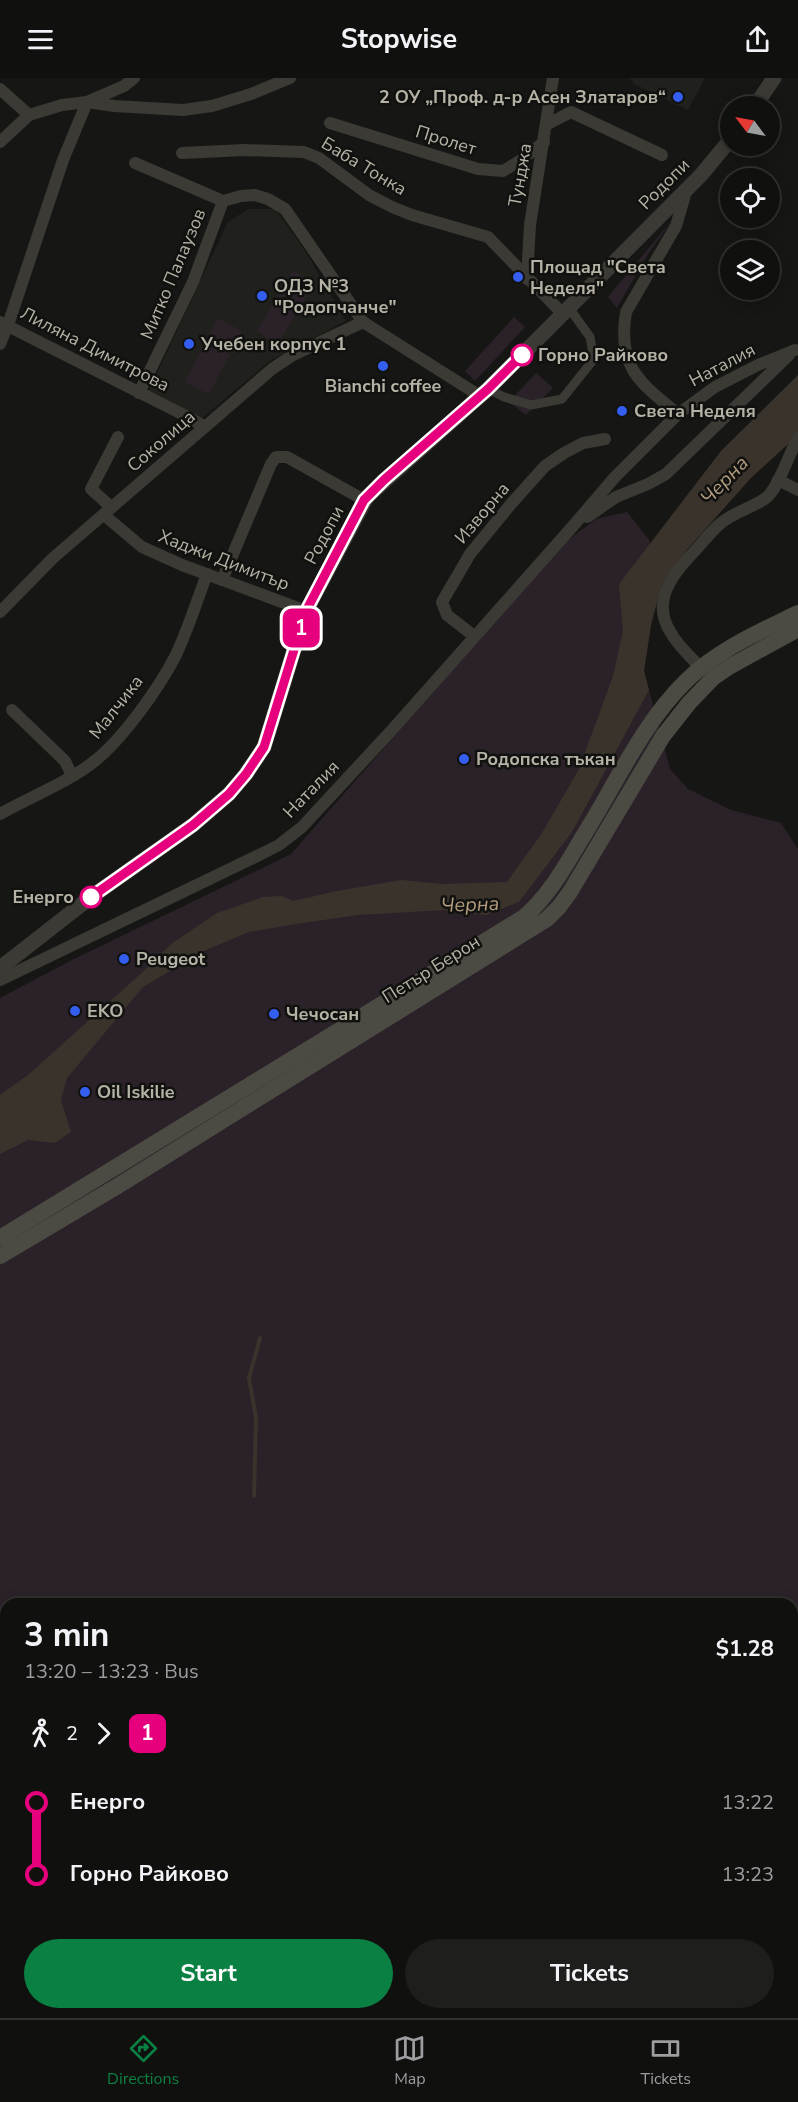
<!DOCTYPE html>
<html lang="en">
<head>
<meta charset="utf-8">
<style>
	body { margin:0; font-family:"Nunito Sans",sans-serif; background:#1e1e1d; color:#f1f3f6; height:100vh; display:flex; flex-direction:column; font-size:22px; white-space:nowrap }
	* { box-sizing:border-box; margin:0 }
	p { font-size:20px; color:#9c9d9e }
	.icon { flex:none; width:33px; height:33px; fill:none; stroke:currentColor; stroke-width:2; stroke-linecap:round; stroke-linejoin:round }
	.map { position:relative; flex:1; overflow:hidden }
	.side { position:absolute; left:0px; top:1520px; width:798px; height:422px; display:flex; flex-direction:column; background:#10100f; border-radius:18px 18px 0 0; box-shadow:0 3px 15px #0003,0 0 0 2px #30302f }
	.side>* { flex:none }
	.badge { padding:0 12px; border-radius:9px; font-size:21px; line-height:39px }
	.needle { width:39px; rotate:302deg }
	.fabs { position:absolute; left:720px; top:18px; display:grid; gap:12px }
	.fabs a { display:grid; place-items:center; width:60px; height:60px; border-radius:50%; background:#10100f; box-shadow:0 3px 15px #0003,0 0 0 2px #30302f; font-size:30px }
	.map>.badge { position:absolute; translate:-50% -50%; box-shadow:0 0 0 3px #fff }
	.legs { display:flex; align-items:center; gap:9px; height:66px; padding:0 24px; font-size:20px }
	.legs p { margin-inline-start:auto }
	.head { display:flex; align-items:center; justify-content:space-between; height:102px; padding:0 24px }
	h1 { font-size:33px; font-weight:700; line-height:45px }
	.action { display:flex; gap:12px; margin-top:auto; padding:12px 24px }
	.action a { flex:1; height:69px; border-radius:36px; background:#0b8043; color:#fff; font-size:24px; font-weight:700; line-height:69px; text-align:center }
	.action a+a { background:#1e1e1d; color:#f1f3f6 }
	ul { padding:0 24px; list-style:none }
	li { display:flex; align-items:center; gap:21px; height:72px; font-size:22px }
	li i { display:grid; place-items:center; width:9px; height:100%; margin:0 8px; background:currentColor }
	li i::after { content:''; width:15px; height:15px; margin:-8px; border:4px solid; border-radius:50%; background:#10100f }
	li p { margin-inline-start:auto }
	li:first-child i { background:linear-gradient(#0000 50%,currentColor 0) }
	li:last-child i { background:linear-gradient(currentColor 50%,#0000 0) }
	header { display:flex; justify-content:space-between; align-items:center; height:78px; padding:0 24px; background:#10100f; font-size:27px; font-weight:700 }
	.tabs { display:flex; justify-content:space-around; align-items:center; height:84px; border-top:2px solid #30302f; background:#10100f; font-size:16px; color:#9c9d9e }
	.tabs a { display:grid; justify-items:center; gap:3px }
	.tabs .selected { color:#0b8043 }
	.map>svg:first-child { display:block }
</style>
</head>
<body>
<header><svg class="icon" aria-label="menu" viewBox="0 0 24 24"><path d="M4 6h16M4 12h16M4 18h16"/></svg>Stopwise<svg class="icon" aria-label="share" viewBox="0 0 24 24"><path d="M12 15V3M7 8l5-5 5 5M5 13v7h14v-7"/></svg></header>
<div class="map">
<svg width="798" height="1940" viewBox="0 0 798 1940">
	<rect width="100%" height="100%" fill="#161614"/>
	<g fill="#20201d">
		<polygon points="630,0 705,0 688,32 634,6"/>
		<polygon points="248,131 275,131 306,174 346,243 271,282 201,341 148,314 228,144"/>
	</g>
	<g fill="#2b2229" fill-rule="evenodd">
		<polygon points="673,141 648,176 617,230 608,219"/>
		<polygon points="293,192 314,205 278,266 257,253"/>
		<polygon points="514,239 525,249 475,303 465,293"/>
		<polygon points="218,240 242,253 209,316 185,304"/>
		<polygon points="536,295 553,310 526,337 509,324"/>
		<path d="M627,434l23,29 1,84 -7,46 26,98 18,20 43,21 50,13 17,26v1169h-798v-1020l72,-38 219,-106 273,-311 32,-24zM6,1526h786v409h-786z"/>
	</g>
	<polygon fill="#39332b" points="798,297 798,357 751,400 685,474 661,509 651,547 644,593 649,612 572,754 519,824 486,837 444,832 358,837 296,846 249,854 204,873 143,909 67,1000 61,1022 71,1054 55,1065 28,1062 0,1076 0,1017 28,997 146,891 171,866 217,835 263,819 282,818 293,823 337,813 401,802 443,806 507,804 542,755 579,691 613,598 623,553 619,506 721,373"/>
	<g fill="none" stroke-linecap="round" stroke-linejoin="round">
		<polyline stroke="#39332b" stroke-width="4" points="254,1418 256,1340 249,1300 260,1260"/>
		<polyline stroke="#3b3a35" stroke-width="9" points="488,311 504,319 531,327 562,321 594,281 590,259 569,230"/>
		<g stroke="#3b3a35" stroke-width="12">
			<polyline points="0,11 29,37"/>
			<polyline points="87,24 114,28 183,32 212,28 251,16 290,0"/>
			<polyline points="330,45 478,91 503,93 521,82 544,64"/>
			<polyline points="546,47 571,34 662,77"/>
			<polyline points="0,64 29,37 62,27 87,24 124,8 134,0"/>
			<polyline points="182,75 244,72 304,74 319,80 369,117 392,129 412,137 488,159 563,236"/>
			<polyline points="135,85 223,123 241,118 255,117 268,121 285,131 363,244 480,318"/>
			<polyline points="527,201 530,147 553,0"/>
			<polyline points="0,244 188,339 205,349"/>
			<polyline points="0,266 8,247 63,82 87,24"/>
			<polyline points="139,315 193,204 223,123"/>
			<path d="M678,336c-39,-32 -61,-47 -52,-102l50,-86 11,-38"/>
			<polyline points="778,402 798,412"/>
			<polyline points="111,429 91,411 118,359"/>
			<polyline points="104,437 142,469 182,487 306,533"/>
			<polyline points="587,439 616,419 648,406 666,396 789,277"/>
			<polyline points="222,502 271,386 276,379 287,379 364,422"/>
			<polyline points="0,534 53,480 272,291 293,277 363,244"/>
			<polyline points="474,558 447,537 442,524 470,476 511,426 545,388 564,375 583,365 605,361"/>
			<path d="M701,590c-10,-11 -23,-22 -30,-35 -19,-29 -2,-55 19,-77 10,-10 20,-24 31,-33 13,-11 31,-15 45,-25 12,-9 23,-44 32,-60"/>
			<polyline points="12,632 65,683 72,698"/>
			<path d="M0,736c30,-17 69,-32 96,-54 28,-23 63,-72 80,-105 12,-26 21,-54 31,-81"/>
			<polyline points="0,902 255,779 279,767 302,749 391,653 573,448 615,399 678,336 715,309 758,287 795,272"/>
		</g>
		<g stroke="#3b3a35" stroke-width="15">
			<polyline points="755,28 774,0"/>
			<polyline points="0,890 91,819 193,747 229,716 246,696 264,669 306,533 367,419 488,311 701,97 730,62"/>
		</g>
		<g stroke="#4b4a43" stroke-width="16">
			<path d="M0,1160l524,-321c29,-25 46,-60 66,-92 29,-48 55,-104 96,-144 31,-31 73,-49 112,-68"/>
			<polyline points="0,1178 116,1109 547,841 559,829 570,814 663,658 689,625 713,600 729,589 798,551"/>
		</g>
	</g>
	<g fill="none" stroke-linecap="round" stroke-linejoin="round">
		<defs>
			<polyline id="line-1" points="91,819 193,747 229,716 246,696 264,669 306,533 364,422 384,402 488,311 522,277"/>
		</defs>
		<use href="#line-1" stroke="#fff" stroke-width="14"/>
		<use href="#line-1" stroke="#e6007e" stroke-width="9"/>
	</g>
	<g fill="#335eef" stroke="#11110f" stroke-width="2">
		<circle cx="678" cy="19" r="6"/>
		<circle cx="518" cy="199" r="6"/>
		<circle cx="262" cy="218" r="6"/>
		<circle cx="189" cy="266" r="6"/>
		<circle cx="383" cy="288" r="6"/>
		<circle cx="622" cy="333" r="6"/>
		<circle cx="464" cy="681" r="6"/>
		<circle cx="124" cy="881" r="6"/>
		<circle cx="75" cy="933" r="6"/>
		<circle cx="274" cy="936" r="6"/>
		<circle cx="85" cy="1014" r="6"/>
	</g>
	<g fill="#fff" stroke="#e6007e" stroke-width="3">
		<circle cx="522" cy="277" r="10"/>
		<circle cx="91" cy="819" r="10"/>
	</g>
	<g text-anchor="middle" stroke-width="5" stroke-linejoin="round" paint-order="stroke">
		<g font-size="18" font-weight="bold" fill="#b6b3a6" stroke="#11110f" text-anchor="start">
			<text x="666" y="25" text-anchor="end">2 ОУ „Проф. д-р Асен Златаров“</text>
			<text x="530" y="195">Площад "Света<tspan x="530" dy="21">Неделя"</tspan></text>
			<text x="274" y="214">ОДЗ №3<tspan x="274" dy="21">"Родопчанче"</tspan></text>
			<text x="201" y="272">Учебен корпус 1</text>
			<text x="383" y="314" text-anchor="middle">Bianchi coffee</text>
			<text x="634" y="339">Света Неделя</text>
			<text x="476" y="687">Родопска тъкан</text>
			<text x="136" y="887">Peugeot</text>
			<text x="87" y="939">EKO</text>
			<text x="286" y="942">Чечосан</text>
			<text x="97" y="1020">Oil Iskilie</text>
		</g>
		<g font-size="18" fill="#b6b3a6" stroke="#11110f">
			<text transform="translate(446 62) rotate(17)" y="6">Пролет</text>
			<text transform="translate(364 88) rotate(31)" y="6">Баба Тонка</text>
			<text transform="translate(520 97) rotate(-80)" y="6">Тунджа</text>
			<text transform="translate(664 106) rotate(-45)" y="6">Родопи</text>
			<text transform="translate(173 196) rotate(-67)" y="6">Митко Палаузов</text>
			<text transform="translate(95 271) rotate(27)" y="6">Лиляна Димитрова</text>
			<text transform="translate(722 287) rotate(-28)" y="6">Наталия</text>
			<text transform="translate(161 363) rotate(-41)" y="6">Соколица</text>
			<text transform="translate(482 435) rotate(-50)" y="6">Изворна</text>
			<text transform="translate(324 457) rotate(-62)" y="6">Родопи</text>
			<text transform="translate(224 482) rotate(21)" y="6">Хаджи Димитър</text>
			<text transform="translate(116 629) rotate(-52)" y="6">Малчика</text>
			<text transform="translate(311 711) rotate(-46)" y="6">Наталия</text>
			<text transform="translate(431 891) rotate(-32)" y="6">Петър Берон</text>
		</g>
		<g font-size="18" font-weight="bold" fill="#b6b3a6" stroke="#11110f" text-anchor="start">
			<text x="538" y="283">Горно Райково</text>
			<text x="74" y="825" text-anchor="end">Енерго</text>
		</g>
		<g font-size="20" font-style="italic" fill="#b19b7d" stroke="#11110f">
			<text transform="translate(724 402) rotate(-46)" y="7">Черна</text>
			<text transform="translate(470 826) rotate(-2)" y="7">Черна</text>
		</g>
	</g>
</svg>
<div class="fabs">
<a><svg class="needle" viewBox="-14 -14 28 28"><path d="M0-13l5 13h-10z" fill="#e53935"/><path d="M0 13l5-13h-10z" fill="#9c9d9e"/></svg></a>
<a><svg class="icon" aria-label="locate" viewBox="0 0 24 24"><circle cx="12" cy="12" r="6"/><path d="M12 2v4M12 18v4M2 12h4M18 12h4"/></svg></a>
<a><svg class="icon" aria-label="layers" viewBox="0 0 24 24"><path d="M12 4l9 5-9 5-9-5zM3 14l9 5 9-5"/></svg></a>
</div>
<b class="badge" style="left:301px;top:550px;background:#e6007e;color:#fff">1</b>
<section class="side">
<div class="head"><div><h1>3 min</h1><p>13:20 – 13:23 · Bus</p></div><b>$1.28</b></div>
<div class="legs"><svg class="icon" aria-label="walk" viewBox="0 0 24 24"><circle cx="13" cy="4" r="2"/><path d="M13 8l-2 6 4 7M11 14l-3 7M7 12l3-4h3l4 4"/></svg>2<svg class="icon" aria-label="forward" viewBox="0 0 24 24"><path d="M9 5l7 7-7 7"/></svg><b class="badge" style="background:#e6007e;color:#fff">1</b></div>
<ul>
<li><i style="color:#e6007e"></i><b>Енерго</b><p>13:22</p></li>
<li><i style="color:#e6007e"></i><b>Горно Райково</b><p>13:23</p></li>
</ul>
<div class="action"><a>Start</a><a>Tickets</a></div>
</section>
</div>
<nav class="tabs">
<a class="selected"><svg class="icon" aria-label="directions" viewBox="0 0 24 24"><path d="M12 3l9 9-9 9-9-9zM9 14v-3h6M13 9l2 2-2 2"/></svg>Directions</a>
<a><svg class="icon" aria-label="map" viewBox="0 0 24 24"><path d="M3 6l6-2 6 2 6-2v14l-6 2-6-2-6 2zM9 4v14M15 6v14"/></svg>Map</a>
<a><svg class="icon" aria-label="tickets" viewBox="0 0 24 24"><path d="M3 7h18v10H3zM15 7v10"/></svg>Tickets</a>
</nav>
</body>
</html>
